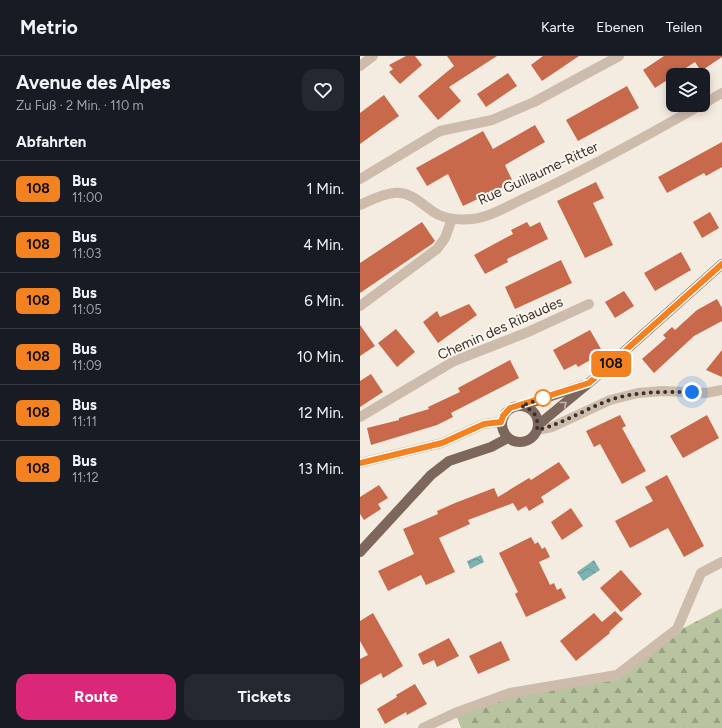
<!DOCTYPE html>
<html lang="de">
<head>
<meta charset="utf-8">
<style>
	body { margin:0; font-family:Figtree,sans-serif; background:#242831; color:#f1f3f6; height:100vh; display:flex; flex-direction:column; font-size:15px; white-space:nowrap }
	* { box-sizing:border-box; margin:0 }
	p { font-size:13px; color:#9ea1a6 }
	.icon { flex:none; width:22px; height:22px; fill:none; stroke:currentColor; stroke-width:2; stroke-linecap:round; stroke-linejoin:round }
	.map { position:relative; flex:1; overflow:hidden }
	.details { display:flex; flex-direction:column; background:#171b24; width:360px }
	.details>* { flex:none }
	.badge { padding:0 8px; border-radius:6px; font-size:14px; line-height:26px }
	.fabs { position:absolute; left:306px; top:12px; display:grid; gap:8px }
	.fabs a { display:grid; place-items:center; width:44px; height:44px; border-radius:8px; background:#171b24; box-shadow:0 2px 10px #0003; font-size:20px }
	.you { position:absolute; width:20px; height:20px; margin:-10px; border:3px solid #fff; border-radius:50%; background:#1a73e8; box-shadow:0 0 0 6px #1a73e833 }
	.map>.badge { position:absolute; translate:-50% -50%; box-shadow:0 0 0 2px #fff }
	h2 { padding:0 16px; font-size:15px; line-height:36px }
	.round { display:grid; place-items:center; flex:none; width:42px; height:42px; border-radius:12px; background:#242831 }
	.head { display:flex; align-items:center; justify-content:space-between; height:68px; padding:0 16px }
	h1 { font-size:19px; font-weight:700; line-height:30px }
	.button { display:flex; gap:8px; margin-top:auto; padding:8px 16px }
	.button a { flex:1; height:46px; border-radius:12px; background:#db2777; color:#fff; font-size:16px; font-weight:700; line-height:46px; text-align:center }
	.button a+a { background:#242831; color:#f1f3f6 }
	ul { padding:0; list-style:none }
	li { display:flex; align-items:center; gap:12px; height:56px; padding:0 16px; border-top:1px solid #363941 }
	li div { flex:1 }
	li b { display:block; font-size:15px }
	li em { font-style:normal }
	li .badge { min-width:44px; font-weight:700; text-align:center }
	header { display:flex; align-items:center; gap:24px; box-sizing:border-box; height:56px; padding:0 20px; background:#171b24; border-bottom:1px solid #363941 }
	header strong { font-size:19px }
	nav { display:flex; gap:22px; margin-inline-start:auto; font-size:14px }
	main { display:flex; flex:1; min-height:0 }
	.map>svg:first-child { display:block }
</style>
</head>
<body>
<header>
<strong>Metrio</strong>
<nav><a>Karte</a><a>Ebenen</a><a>Teilen</a></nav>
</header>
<main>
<section class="details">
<div class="head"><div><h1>Avenue des Alpes</h1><p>Zu Fuß · 2 Min. · 110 m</p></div><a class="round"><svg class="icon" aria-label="heart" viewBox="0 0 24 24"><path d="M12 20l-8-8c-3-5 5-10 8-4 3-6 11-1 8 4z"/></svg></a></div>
<h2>Abfahrten</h2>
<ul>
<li><span class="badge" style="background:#f58220;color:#111">108</span><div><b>Bus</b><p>11:00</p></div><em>1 Min.</em></li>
<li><span class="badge" style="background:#f58220;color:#111">108</span><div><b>Bus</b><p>11:03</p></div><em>4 Min.</em></li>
<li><span class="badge" style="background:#f58220;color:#111">108</span><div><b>Bus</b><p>11:05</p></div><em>6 Min.</em></li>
<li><span class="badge" style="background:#f58220;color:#111">108</span><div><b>Bus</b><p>11:09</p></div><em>10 Min.</em></li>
<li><span class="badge" style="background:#f58220;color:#111">108</span><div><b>Bus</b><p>11:11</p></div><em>12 Min.</em></li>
<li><span class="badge" style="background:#f58220;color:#111">108</span><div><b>Bus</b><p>11:12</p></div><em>13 Min.</em></li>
</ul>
<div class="button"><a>Route</a><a>Tickets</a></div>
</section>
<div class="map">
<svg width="362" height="672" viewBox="0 0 362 672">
	<defs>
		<pattern id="forest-firs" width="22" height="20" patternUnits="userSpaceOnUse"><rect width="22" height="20" fill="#b8c4a0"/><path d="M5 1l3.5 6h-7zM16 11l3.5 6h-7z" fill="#97a083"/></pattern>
		<pattern id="water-waves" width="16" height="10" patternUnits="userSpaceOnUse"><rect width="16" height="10" fill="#7fb0b2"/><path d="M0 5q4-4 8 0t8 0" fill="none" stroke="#699091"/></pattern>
	</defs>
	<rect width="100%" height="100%" fill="#f4ebe1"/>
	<polygon fill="url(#forest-firs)" points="362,552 362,672 101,672 96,659 150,639 257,621 318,575"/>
	<g fill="url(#water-waves)">
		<polygon points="121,499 124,506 110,513 107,505"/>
		<polygon points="234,504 240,514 223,525 217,516"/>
	</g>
	<g fill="#c8694b">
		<polygon points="46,0 55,0 62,9 40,28 29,16 33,13 29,9"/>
		<polygon points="87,0 137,0 89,31 101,45 78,64 58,40 94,10"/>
		<polygon points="183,0 219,0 182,25 171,9"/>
		<polygon points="304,0 362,0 362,1 341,15 335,6 295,32 283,14"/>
		<polygon points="148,17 157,30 126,51 117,38"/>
		<polygon points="267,30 279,52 218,85 206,64"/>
		<polygon points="24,39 39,60 0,88 0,57"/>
		<polygon points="175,69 185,86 145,109 153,126 103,150 88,118 67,130 56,112 123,75 133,93"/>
		<polygon points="362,86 362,111 346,120 344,117 307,137 298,121"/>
		<polygon points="236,126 244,142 233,147 253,189 225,202 197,145"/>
		<polygon points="350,156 359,172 342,182 333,166"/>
		<polygon points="62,166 75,185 72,188 0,237 0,207"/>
		<polygon points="167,166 170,171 180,166 188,183 147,203 148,206 125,218 114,199 153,178 151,174"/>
		<polygon points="321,196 331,214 295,235 284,217"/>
		<polygon points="201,204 212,227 155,253 145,231"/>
		<polygon points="264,235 274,250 255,262 245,246"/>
		<polygon points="357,243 362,252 362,265 334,280 294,317 282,303 306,282 303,279 312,271 315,274 337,254"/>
		<polygon points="109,248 117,259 78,287 63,266 77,255 80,261"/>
		<polygon points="0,269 15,290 0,300"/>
		<polygon points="36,273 55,296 37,311 18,287"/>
		<polygon points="230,274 241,293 230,300 232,303 218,311 216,308 204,314 193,294"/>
		<polygon points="362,294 362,321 346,314"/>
		<polygon points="150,304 159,322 91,357 93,361 77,369 11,389 7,372 39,364 39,362 69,353 68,351 100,336 98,332"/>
		<polygon points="11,318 23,336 0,351 0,325"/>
		<polygon points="260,359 266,370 262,372 286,415 262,428 240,388 234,391 226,375"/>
		<polygon points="347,359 359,382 323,402 310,380"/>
		<polygon points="199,406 210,422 181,441 184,446 169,455 166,450 158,455 153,447 108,464 110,468 79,482 95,516 66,529 61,519 28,535 18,515 54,498 43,473 78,458 77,455 95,447 134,432 138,441 169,422 171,424"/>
		<polygon points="307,419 344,490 324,501 308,472 270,492 255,465 293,445 285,431"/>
		<polygon points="19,429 28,442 18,448 21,453 4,464 0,458 0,441"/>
		<polygon points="211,452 223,470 202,484 191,466"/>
		<polygon points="171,481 175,488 178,486 182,493 185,491 190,501 179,506 190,529 194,527 197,534 201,532 206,542 166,561 155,538 158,536 139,497"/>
		<polygon points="261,514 282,538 261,556 240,532"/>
		<polygon points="255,555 263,563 249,576 250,577 216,605 200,585 234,557 242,566"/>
		<polygon points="13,557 43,610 23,622 21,617 0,629 0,603 8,599 0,585 0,565"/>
		<polygon points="89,582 99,600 77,611 74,604 63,609 58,598"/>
		<polygon points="141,585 150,604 118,618 109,600"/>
		<polygon points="55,628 67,648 47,659 46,656 25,668 17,653 37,641 36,639"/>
	</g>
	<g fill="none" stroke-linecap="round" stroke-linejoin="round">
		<g stroke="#cdbbac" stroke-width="10">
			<polyline points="0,10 13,0"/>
			<polyline points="343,48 362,37"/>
			<polyline points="0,123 80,75 132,64 174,46 259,0"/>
			<path d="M0,149c11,-5 22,-11 34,-12 20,-2 30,15 45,22 11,5 22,5 33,4 18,-2 36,-13 51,-20 61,-28 120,-61 178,-94"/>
			<polyline points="0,250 77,193 85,182 92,163"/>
			<polyline points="0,361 94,305 168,276 229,248"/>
			<polyline points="177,374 192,371 250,344 278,337 303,335 346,337 362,334"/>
			<polyline points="0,407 82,387 124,368 141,366"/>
			<polyline points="63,672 95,657 150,637 257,619 317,573 341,517 362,506"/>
		</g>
		<g stroke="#7d675c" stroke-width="10">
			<circle cx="160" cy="368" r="18"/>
			<polyline points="161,350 224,329"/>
			<polyline points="178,369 229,327 362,208"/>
			<polyline points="0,496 71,419 89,405 131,391 148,382"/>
		</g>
	</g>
	<defs><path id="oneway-chevron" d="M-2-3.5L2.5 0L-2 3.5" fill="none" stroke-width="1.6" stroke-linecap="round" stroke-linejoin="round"/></defs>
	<use stroke="#c2b5ac" href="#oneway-chevron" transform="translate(204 348) rotate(-39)"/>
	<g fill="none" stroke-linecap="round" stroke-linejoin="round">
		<defs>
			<polyline id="line" points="0,407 82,387 124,368 141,366 143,360 150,352 229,327 362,208"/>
		</defs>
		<use href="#line" stroke="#fff" stroke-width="9"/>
		<use href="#line" stroke="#f58220" stroke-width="6"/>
		<path stroke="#3b302b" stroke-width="4" stroke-dasharray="0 7.2" d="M183,342l5,-2 -27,10c13,3 18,11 16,24 26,-6 48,-21 73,-30 27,-9 54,-8 82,-8"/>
	</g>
	<circle fill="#fff" stroke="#f58220" stroke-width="2" cx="183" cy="342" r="8"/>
	<g text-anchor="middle" stroke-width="4" stroke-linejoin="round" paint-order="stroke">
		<g font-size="14" fill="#3b302b" stroke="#fbf5ee">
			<text transform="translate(178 117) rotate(-25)" y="5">Rue Guillaume-Ritter</text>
			<text transform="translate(140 272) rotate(-24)" y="5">Chemin des Ribaudes</text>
		</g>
	</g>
</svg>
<div class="fabs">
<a><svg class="icon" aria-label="layers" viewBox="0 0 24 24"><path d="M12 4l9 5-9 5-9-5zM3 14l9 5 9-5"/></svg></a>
</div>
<div class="you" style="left:332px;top:336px"></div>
<b class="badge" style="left:251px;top:308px;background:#f58220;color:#111">108</b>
</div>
</main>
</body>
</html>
